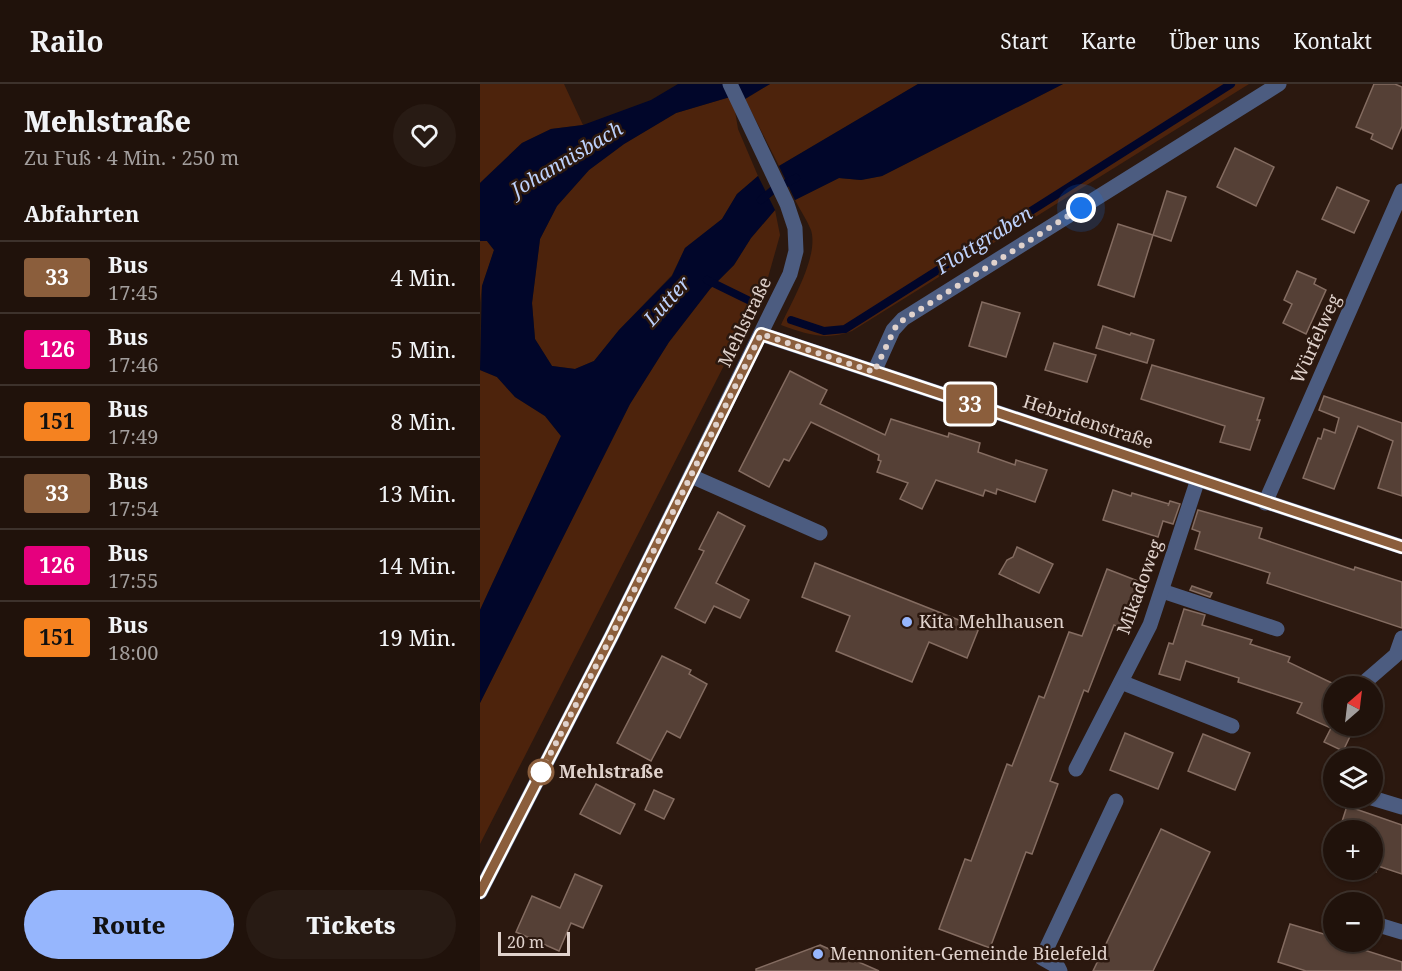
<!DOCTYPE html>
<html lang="de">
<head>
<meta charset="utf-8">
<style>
	body { margin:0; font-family:"Noto Serif",serif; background:#281b14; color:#f1f3f6; height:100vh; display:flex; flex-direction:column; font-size:22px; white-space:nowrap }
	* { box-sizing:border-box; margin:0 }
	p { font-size:20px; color:#a29e9d }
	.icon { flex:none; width:33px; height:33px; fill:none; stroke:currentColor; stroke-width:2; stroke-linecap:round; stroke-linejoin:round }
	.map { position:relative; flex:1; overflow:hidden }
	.panel { display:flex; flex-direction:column; background:#20120b; width:480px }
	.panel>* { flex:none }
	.badge { padding:0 12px; border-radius:4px; font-size:21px; line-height:39px }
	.needle { width:39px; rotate:28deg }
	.tools { position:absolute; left:843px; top:592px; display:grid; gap:12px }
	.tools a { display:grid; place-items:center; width:60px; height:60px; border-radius:50%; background:#20120b; box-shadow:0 2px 4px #0004,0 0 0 2px #3d322c; font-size:30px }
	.scale { position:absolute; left:18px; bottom:15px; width:72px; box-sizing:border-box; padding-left:6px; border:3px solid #e0d2cc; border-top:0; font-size:16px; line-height:21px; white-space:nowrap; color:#e0d2cc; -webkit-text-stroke:4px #2b180f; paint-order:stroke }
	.you { position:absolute; width:30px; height:30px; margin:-15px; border:4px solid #fff; border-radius:50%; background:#1a73e8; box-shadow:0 0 0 9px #1a73e833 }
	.map>.badge { position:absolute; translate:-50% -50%; box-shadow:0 0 0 3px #fff }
	h2 { padding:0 24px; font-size:22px; line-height:54px }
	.round { display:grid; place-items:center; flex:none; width:63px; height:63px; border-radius:32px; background:#281b14 }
	.headline { display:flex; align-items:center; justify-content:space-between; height:102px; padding:0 24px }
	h1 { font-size:28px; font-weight:800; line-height:45px }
	.action { display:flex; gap:12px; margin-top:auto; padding:12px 24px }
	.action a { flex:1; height:69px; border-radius:36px; background:#96b6fd; color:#111; font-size:24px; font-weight:800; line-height:69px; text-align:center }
	.action a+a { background:#281b14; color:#f1f3f6 }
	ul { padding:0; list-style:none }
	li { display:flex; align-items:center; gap:18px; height:72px; padding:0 24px; border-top:2px solid #3d322c }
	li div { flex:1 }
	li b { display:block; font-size:22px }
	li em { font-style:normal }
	li .badge { min-width:66px; font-weight:700; text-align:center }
	header { display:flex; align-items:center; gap:36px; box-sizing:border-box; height:84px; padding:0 30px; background:#20120b; border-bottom:2px solid #3d322c }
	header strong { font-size:28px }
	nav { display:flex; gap:33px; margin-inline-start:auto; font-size:21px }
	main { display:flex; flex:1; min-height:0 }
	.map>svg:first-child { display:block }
</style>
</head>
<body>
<header>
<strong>Railo</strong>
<nav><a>Start</a><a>Karte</a><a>Über uns</a><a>Kontakt</a></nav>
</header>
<main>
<section class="panel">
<div class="headline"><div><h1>Mehlstraße</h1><p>Zu Fuß · 4 Min. · 250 m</p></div><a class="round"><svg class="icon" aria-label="heart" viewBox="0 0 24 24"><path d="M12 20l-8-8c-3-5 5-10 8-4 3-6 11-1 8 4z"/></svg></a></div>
<h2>Abfahrten</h2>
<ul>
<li><span class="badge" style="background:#8b5e3c;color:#fff">33</span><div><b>Bus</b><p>17:45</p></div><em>4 Min.</em></li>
<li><span class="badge" style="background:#e6007e;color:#fff">126</span><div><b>Bus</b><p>17:46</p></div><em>5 Min.</em></li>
<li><span class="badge" style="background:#f58220;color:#111">151</span><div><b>Bus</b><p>17:49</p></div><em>8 Min.</em></li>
<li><span class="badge" style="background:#8b5e3c;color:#fff">33</span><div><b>Bus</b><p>17:54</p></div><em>13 Min.</em></li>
<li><span class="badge" style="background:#e6007e;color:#fff">126</span><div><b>Bus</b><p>17:55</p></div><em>14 Min.</em></li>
<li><span class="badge" style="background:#f58220;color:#111">151</span><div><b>Bus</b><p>18:00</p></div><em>19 Min.</em></li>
</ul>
<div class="action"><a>Route</a><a>Tickets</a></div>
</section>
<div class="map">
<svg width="922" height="887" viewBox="0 0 922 887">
	<rect width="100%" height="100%" fill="#2b180f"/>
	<g fill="#4d230c">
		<polygon points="0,0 84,0 103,41 71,45 42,59 0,99"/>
		<polygon points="290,0 438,0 299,82 265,15"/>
		<path d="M583,0h186l-397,247c-26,10 -46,3 -71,-6 11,-24 38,-69 30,-95 -4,-10 -11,-20 -16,-30l44,-22 22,2 21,-4z"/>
		<polygon points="250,13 254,21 258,45 278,92 257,110 242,135 205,164 192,191 139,246 114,277 95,285 72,282 55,255 52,219 60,155 77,122 109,86 144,60 196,29"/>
		<polygon points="295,126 300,151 287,197 0,760 0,619 150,320 189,258 230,205 254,181 271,154"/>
		<polygon points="0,157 7,157 14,166 2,202 0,219"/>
		<polygon points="0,286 17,293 35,313 65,332 81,352 0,526"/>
	</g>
	<g fill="#01062a">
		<polygon points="198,0 243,0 250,13 196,29 144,60 109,86 77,122 60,155 52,219 55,255 72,282 95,285 114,277 139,246 192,192 205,164 242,135 257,110 278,92 295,126 271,154 254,181 230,205 189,258 150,320 0,619 0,526 81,352 65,332 35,313 17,293 0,286 2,202 14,166 7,157 0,157 0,99 42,59 71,45 103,41 171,16"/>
		<polygon points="257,0 290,0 265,15"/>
		<polygon points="438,0 583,0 402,92 381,96 359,94 315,116 299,82"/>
	</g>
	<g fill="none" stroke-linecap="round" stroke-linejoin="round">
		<g stroke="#01062a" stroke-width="8">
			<polyline points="281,116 293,106 316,94"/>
			<polyline points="227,196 272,218"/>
			<polyline points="311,236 344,247 365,245 751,0"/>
		</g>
	</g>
	<g fill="#554036" stroke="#846c61" stroke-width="1.5">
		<polygon points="894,0 915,0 922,3 922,42 912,65 891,55 893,50 876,43"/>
		<polygon points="755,64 794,83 776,122 737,103"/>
		<polygon points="857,103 889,117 874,149 842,135"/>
		<polygon points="687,107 706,113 691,157 673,151"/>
		<polygon points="638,140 673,151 654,213 618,201"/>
		<polygon points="817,187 836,195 834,200 846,206 826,250 803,239 812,220 804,216"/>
		<polygon points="502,218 540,229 526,273 489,262"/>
		<polygon points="623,242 650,251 651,249 674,256 667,279 616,264"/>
		<polygon points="574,259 616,271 607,298 565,286"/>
		<polygon points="672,281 784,314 777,336 780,336 770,366 740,358 745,342 661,315"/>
		<polygon points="310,287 347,306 340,320 405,351 411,335 468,353 469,349 500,359 498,368 535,381 536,376 567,386 555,418 517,405 516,410 505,406 503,412 456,396 442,425 420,415 428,399 397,388 401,377 398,376 399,371 331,338 309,377 304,375 289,403 259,387"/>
		<polygon points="844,312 922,339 922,412 898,404 913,357 878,342 854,405 823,394 838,354 841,355 844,345 855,349 859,334 839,326"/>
		<polygon points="633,406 651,412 652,409 689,420 688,422 690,417 700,420 693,440 683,437 678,453 623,436"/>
		<polygon points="718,426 782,444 779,454 874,486 875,483 922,498 922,544 787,499 790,489 715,465 720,448 712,445"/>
		<polygon points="238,428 265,442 236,499 269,516 260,534 234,522 225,539 195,524 224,467 219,465"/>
		<polygon points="537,463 573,480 559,509 519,490 527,476 533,473"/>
		<polygon points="335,479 499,544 487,574 449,558 432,598 356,567 370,532 322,513"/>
		<polygon points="627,485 663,499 646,546 634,541 608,608 604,606 570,697 578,700 552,770 546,768 510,864 459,845 485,775 491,777 527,680 532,682 559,612 564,614 589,548 602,552"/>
		<polygon points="712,502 732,509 730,513 710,506"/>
		<polygon points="704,525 725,531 722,541 772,556 770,560 810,573 808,578 854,600 854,642 875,642 863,667 844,658 851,644 817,629 822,619 758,598 759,594 706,577 700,596 679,590 689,559 693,560"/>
		<polygon points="182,572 211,586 209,590 227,600 200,654 187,647 171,677 137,659"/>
		<polygon points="645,649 693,669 678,705 630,686"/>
		<polygon points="723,650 770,669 755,706 708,687"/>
		<polygon points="116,700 155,720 140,750 100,730"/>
		<polygon points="174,706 194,715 184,735 165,726"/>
		<polygon points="867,722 922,741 922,790 898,782 896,788 892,787 892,747 859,747"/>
		<polygon points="681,745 730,768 673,887 613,887"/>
		<polygon points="95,790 122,802 103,844 91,839 79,867 36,848 52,812 80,824"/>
		<polygon points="810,840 854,853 854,858 859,858 922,878 922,887 826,887 798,878"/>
		<polygon points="340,861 399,887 276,887 276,885"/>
	</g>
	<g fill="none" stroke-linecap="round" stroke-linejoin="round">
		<g stroke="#4c5c80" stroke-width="15">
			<polyline points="211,392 340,449"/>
			<polyline points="682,507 797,545"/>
			<polyline points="886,597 916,571 922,554"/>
			<polyline points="641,598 752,642"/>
			<polyline points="892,714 922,723"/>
			<polyline points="892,839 922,848"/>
			<polyline points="580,887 578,883 562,874 636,717"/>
		</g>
		<g stroke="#4c5c80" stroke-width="15">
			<polyline points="281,250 922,463"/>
			<polyline points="394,288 413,246 423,235 799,0"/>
			<polyline points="785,419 922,107"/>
			<polyline points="596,685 670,541 718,395"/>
			<polyline points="0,808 131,553 310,190 316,167 315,144 307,120 250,0"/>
		</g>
	</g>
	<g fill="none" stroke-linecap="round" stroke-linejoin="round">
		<defs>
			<polyline id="line" points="0,808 131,553 281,250 922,463"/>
		</defs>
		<use href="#line" stroke="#fff" stroke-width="14"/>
		<use href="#line" stroke="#8b5e3c" stroke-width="9"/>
		<polyline stroke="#e0d2cc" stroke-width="6" stroke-dasharray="0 10.8" points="61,688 131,553 281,250 394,288 417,240 601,124"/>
	</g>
	<g fill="#96b6fd" stroke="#2b180f" stroke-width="2">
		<circle cx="427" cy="538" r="6"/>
		<circle cx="338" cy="870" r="6"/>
	</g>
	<circle fill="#fff" stroke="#8b5e3c" stroke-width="3" cx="61" cy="688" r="12"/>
	<g text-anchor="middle" stroke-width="5" stroke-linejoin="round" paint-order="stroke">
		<g font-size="18" fill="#e0d2cc" stroke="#2b180f">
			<text transform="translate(265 238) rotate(-64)" y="6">Mehlstraße</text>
			<text transform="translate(836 255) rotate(-66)" y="6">Würfelweg</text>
			<text transform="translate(608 338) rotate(18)" y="6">Hebridenstraße</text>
			<text transform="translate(660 503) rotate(-70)" y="6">Mikadoweg</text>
		</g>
		<g font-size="18" fill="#e0d2cc" stroke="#2b180f" text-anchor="start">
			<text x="439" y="544">Kita Mehlhausen</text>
			<text x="350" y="876">Mennoniten-Gemeinde Bielefeld</text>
		</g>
		<g font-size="18" font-weight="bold" fill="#e0d2cc" stroke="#2b180f" text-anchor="start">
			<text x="79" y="694">Mehlstraße</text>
		</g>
		<g font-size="20" font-style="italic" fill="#bdd1fb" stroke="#2b180f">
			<text transform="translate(87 75) rotate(-31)" y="7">Johannisbach</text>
			<text transform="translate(504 156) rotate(-32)" y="7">Flottgraben</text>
			<text transform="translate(187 217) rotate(-48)" y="7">Lutter</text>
		</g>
	</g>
</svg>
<div class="tools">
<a><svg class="needle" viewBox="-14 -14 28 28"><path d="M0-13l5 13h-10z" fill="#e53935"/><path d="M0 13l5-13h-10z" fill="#a29e9d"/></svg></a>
<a><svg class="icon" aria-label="layers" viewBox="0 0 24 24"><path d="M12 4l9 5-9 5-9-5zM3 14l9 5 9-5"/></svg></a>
<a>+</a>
<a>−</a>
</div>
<div class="scale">20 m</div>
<div class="you" style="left:601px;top:124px"></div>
<b class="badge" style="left:490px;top:320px;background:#8b5e3c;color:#fff">33</b>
</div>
</main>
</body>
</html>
